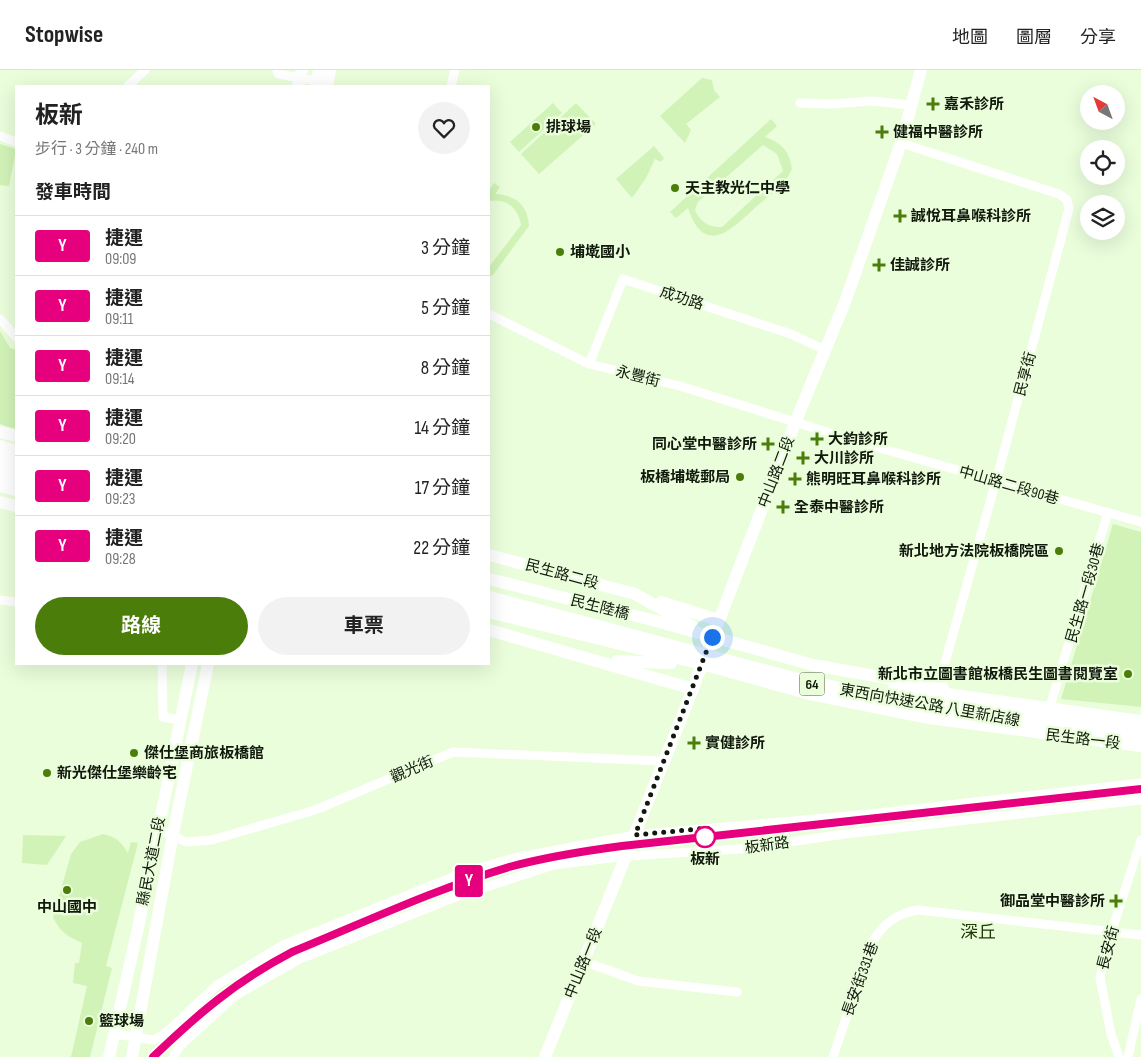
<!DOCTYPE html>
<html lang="zh-TW">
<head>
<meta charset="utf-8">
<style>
	body { margin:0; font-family:"Sofia Sans Condensed","Noto Sans TC",sans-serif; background:#f2f2f2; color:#222; height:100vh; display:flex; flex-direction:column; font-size:19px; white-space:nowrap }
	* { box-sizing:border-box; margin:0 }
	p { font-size:16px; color:#767676 }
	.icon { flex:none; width:28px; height:28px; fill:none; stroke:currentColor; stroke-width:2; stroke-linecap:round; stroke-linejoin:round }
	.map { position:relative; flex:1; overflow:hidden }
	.drawer { position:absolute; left:15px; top:15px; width:475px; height:580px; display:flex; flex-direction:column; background:#fff; border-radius:0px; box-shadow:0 5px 20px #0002 }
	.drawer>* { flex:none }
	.badge { padding:0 10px; border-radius:4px; font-size:18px; line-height:32px }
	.needle { width:32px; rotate:319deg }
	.controls { position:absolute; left:1080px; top:15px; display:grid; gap:10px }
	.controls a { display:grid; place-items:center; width:45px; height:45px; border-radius:50%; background:#fff; box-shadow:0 5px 20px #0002; font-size:25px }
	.you { position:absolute; width:25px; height:25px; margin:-12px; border:4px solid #fff; border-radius:50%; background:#1a73e8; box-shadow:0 0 0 8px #1a73e833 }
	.map>.badge { position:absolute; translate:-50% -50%; box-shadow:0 0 0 2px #fff }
	h2 { padding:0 20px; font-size:19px; line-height:45px }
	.round { display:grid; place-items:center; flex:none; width:52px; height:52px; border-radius:26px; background:#f2f2f2 }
	.head { display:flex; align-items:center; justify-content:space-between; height:85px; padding:0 20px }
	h1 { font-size:24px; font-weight:700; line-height:38px }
	.primary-button { display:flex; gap:10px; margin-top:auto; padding:10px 20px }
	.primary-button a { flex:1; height:58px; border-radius:30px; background:#4b7d0a; color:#fff; font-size:20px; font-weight:700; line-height:58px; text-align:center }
	.primary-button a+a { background:#f2f2f2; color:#222 }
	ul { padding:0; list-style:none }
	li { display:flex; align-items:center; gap:15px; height:60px; padding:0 20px; border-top:1px solid #e0e0e0 }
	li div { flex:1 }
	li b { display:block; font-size:19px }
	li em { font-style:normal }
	li .badge { min-width:55px; font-weight:700; text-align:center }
	header { display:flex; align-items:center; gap:30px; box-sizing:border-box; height:70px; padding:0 25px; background:#fff; border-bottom:1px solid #e0e0e0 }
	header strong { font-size:24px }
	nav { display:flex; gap:28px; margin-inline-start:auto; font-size:18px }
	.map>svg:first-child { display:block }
</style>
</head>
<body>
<header>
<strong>Stopwise</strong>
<nav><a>地圖</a><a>圖層</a><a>分享</a></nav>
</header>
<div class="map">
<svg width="1141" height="987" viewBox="0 0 1141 987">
	<rect width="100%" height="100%" fill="#eafedc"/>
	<g fill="#d1f3b8" fill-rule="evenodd">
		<polygon points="702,8 712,10 714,20 720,27 686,54 691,60 685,73 660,46"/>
		<polygon points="553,33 562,43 519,82 510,72"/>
		<polygon points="576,33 596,54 539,104 521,84"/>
		<path d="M771,49l6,7 -12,11c16,5 25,15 27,32 -7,16 -22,26 -35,37 -24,22 -52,53 -69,2l-12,10 -6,-6zM763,75l14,9 6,17 -61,56c-12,1 -22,-5 -27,-17l3,-8z"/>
		<polygon points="0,74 16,79 9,116 0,115"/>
		<polygon points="654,76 664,88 661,92 655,89 646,108 632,128 616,109"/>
		<path d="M494,113l6,4 -5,7c21,1 33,11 34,32l-36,49 -4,1v-9l32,-42c-3,-17 -14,-27 -32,-24v-11z"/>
		<polygon points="0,261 10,278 16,280 16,359 0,354"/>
		<polygon points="1113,454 1141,462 1141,637 1061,629"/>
		<path d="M103,764c14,3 18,8 25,19l3,-11 7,1 -32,123 6,2 -22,89h-19l16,-71 -14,-3 2,-20h4l3,-20c-15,-7 -22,-11 -29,-26l18,-63 9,-12z"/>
		<polygon points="23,765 66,766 47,795 22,793"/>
	</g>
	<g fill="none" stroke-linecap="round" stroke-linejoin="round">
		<g stroke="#fff" stroke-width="9">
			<polyline points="277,0 278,4 322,12"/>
			<polyline points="128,16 145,0"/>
			<polyline points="451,16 455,0"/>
			<polyline points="800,33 832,34 871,31 912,35"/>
			<polyline points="0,66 16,72"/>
			<polyline points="901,73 1059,124 1067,130 1069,139 996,411 937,621"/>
			<polyline points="489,244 589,294 680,316 862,373 1141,452"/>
			<polyline points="0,249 16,267"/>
			<polyline points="589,294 623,209 791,264 825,280"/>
			<polyline points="0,530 16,532"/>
			<polyline points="162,594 163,647 179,650"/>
			<polyline points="1051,633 1108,442"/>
			<polyline points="158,759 186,772 212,770 315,740 453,682 663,691"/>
			<polyline points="583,891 638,911 737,922"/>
			<polyline points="115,964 154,970 167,962 217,915 283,875 468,801 514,788 635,765 870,744 1141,713"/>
			<polyline points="173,987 180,976 236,925 300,889 458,826 554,795 626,786 740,779 845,764 1141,730"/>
			<path d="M833,987l38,-113c11,-19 25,-31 47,-34l223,25"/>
			<polyline points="1119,987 1111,964 1100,908 1107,876 1141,770"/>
			<polyline points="1128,987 1141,929"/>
		</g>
		<g stroke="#fff" stroke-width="12">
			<polyline points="298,16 302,0"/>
			<polyline points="327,16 330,0"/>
			<polyline points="0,362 16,366"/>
			<polyline points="0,376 16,381"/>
			<polyline points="0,416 16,420"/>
			<polyline points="0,432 16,436"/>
			<polyline points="489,485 635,524 692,556"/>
			<polyline points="489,509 656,551 813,595 943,618"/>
			<polyline points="661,532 718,550"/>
			<polyline points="489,542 702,594 810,624 929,648 1141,676"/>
			<polyline points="489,560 693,619"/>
			<polyline points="617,591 671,593"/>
			<polyline points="109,987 138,858 192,594"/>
			<polyline points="132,987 173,764 208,594"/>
			<polyline points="545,987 683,644 795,353 845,232 901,73 921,0"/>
		</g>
		<g stroke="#fff" stroke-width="16">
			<polyline points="318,16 321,0"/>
			<polyline points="0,390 16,394"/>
			<polyline points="0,402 16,407"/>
			<polyline points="489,529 801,612 912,634 1141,667"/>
			<polyline points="896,619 1141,653"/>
		</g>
		<defs>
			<path id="rail" d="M153,987c46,-43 82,-76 139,-105 71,-29 143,-63 217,-85 37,-10 75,-15 113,-21l519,-57"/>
		</defs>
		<use href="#rail" stroke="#606b57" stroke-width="4.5"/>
		<use href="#rail" stroke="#eafedc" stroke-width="2.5" stroke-dasharray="8" stroke-linecap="butt"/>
	</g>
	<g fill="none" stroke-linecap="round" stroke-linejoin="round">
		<defs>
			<path id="line" d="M153,987c46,-44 82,-75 139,-105 71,-29 143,-63 217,-85 37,-10 75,-16 113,-21l519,-57"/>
		</defs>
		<use href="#line" stroke="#fff" stroke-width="11"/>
		<use href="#line" stroke="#e6007e" stroke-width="8"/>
		<polyline stroke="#11180c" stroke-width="5" stroke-dasharray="0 9" points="705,767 708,758 635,765 712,567"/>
	</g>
	<g fill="#4b7d0a" stroke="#eafedc" stroke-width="2">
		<path d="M930.5 26.5h5v5h5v5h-5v5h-5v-5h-5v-5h5z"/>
		<circle cx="536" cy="57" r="5"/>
		<path d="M879.5 54.5h5v5h5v5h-5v5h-5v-5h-5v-5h5z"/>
		<circle cx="675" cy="118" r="5"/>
		<path d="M897.5 138.5h5v5h5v5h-5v5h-5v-5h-5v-5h5z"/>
		<circle cx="560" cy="182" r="5"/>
		<path d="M876.5 187.5h5v5h5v5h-5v5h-5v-5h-5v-5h5z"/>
		<path d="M814.5 361.5h5v5h5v5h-5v5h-5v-5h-5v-5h5z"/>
		<path d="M765.5 366.5h5v5h5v5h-5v5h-5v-5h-5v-5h5z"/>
		<path d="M800.5 380.5h5v5h5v5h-5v5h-5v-5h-5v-5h5z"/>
		<circle cx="740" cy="407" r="5"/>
		<path d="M792.5 401.5h5v5h5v5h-5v5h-5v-5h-5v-5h5z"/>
		<path d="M780.5 429.5h5v5h5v5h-5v5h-5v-5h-5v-5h5z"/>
		<circle cx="1059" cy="481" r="5"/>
		<circle cx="1128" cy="604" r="5"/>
		<path d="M691.5 665.5h5v5h5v5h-5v5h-5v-5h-5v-5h5z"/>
		<circle cx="134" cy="683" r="5"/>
		<circle cx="47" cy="703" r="5"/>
		<circle cx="67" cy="820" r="5"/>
		<path d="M1113.5 823.5h5v5h5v5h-5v5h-5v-5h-5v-5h5z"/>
		<circle cx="89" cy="951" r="5"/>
	</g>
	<circle fill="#fff" stroke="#e6007e" stroke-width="2.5" cx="705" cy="767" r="10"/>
	<g text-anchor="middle" stroke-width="5" stroke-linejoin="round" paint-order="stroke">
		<rect fill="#eafedc" stroke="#525d4a" stroke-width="1" x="799.5" y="602.5" width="25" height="23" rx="4"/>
		<g font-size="14" font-weight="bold" fill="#11180c">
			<text x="812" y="619">64</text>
		</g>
		<g font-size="15" font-weight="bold" fill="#11180c" stroke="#eafedc" text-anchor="start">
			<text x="944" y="39">嘉禾診所</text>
			<text x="546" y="62">排球場</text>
			<text x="893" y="67">健福中醫診所</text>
			<text x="685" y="123">天主教光仁中學</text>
			<text x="911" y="151">誠悅耳鼻喉科診所</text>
			<text x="570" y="187">埔墘國小</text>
			<text x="890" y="200">佳誠診所</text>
			<text x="828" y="374">大鈞診所</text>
			<text x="757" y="379" text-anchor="end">同心堂中醫診所</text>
			<text x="814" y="393">大川診所</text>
			<text x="730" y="412" text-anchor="end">板橋埔墘郵局</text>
			<text x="806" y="414">熊明旺耳鼻喉科診所</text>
			<text x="794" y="442">全泰中醫診所</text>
			<text x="1049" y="486" text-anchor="end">新北地方法院板橋院區</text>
			<text x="1118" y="609" text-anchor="end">新北市立圖書館板橋民生圖書閱覽室</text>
			<text x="705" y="678">實健診所</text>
			<text x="144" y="688">傑仕堡商旅板橋館</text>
			<text x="57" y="708">新光傑仕堡樂齡宅</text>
			<text x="1105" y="836" text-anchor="end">御品堂中醫診所</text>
			<text x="67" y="842" text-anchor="middle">中山國中</text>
			<text x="99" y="956">籃球場</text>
		</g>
		<g font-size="15" fill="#11180c" stroke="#eafedc">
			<text transform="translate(682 228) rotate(18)" y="5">成功路</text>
			<text transform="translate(1025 304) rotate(-75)" y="5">民享街</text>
			<text transform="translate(638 306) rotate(14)" y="5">永豐街</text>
			<text transform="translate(776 402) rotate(-69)" y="5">中山路二段</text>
			<text transform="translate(1009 415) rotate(16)" y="5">中山路二段90巷</text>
			<text transform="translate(562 504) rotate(15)" y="5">民生路二段</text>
			<text transform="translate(1085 523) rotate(-74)" y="5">民生路一段30巷</text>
			<text transform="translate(600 537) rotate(14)" y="5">民生陸橋</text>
			<text transform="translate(930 635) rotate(10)" y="5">東西向快速公路 八里新店線</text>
			<text transform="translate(1083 669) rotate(7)" y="5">民生路一段</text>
			<text transform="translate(412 699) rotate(-23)" y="5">觀光街</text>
			<text transform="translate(767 775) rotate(-8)" y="5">板新路</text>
			<text transform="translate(151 791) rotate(-79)" y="5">縣民大道二段</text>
			<text transform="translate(1108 878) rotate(-75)" y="5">長安街</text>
			<text transform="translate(583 893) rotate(-68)" y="5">中山路一段</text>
			<text transform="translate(860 909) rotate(-70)" y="5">長安街331巷</text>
		</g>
		<g font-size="15" font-weight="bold" fill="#11180c" stroke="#eafedc">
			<text x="705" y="794">板新</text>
		</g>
		<g font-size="18" fill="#223a07" stroke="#eafedc">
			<text x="978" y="868">深丘</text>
		</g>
	</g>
</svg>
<div class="controls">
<a><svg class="needle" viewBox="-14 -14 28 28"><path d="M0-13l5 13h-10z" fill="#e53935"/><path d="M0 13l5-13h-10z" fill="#767676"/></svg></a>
<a><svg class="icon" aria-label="locate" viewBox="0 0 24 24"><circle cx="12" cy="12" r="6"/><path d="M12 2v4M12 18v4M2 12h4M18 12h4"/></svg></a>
<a><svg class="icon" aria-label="layers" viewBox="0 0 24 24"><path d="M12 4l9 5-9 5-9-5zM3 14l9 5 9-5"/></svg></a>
</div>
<div class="you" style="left:712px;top:567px"></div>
<b class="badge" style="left:469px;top:811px;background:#e6007e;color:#fff">Y</b>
<section class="drawer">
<div class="head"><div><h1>板新</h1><p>步行 · 3 分鐘 · 240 m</p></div><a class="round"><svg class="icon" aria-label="heart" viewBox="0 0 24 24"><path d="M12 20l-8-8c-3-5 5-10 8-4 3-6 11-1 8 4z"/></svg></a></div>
<h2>發車時間</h2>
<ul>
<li><span class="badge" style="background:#e6007e;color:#fff">Y</span><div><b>捷運</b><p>09:09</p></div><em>3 分鐘</em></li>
<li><span class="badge" style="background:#e6007e;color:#fff">Y</span><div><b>捷運</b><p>09:11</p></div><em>5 分鐘</em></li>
<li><span class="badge" style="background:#e6007e;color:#fff">Y</span><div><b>捷運</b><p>09:14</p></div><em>8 分鐘</em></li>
<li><span class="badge" style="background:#e6007e;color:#fff">Y</span><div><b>捷運</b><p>09:20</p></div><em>14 分鐘</em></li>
<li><span class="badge" style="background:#e6007e;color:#fff">Y</span><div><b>捷運</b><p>09:23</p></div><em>17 分鐘</em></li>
<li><span class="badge" style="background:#e6007e;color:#fff">Y</span><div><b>捷運</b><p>09:28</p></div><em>22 分鐘</em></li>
</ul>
<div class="primary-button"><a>路線</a><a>車票</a></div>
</section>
</div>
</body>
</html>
